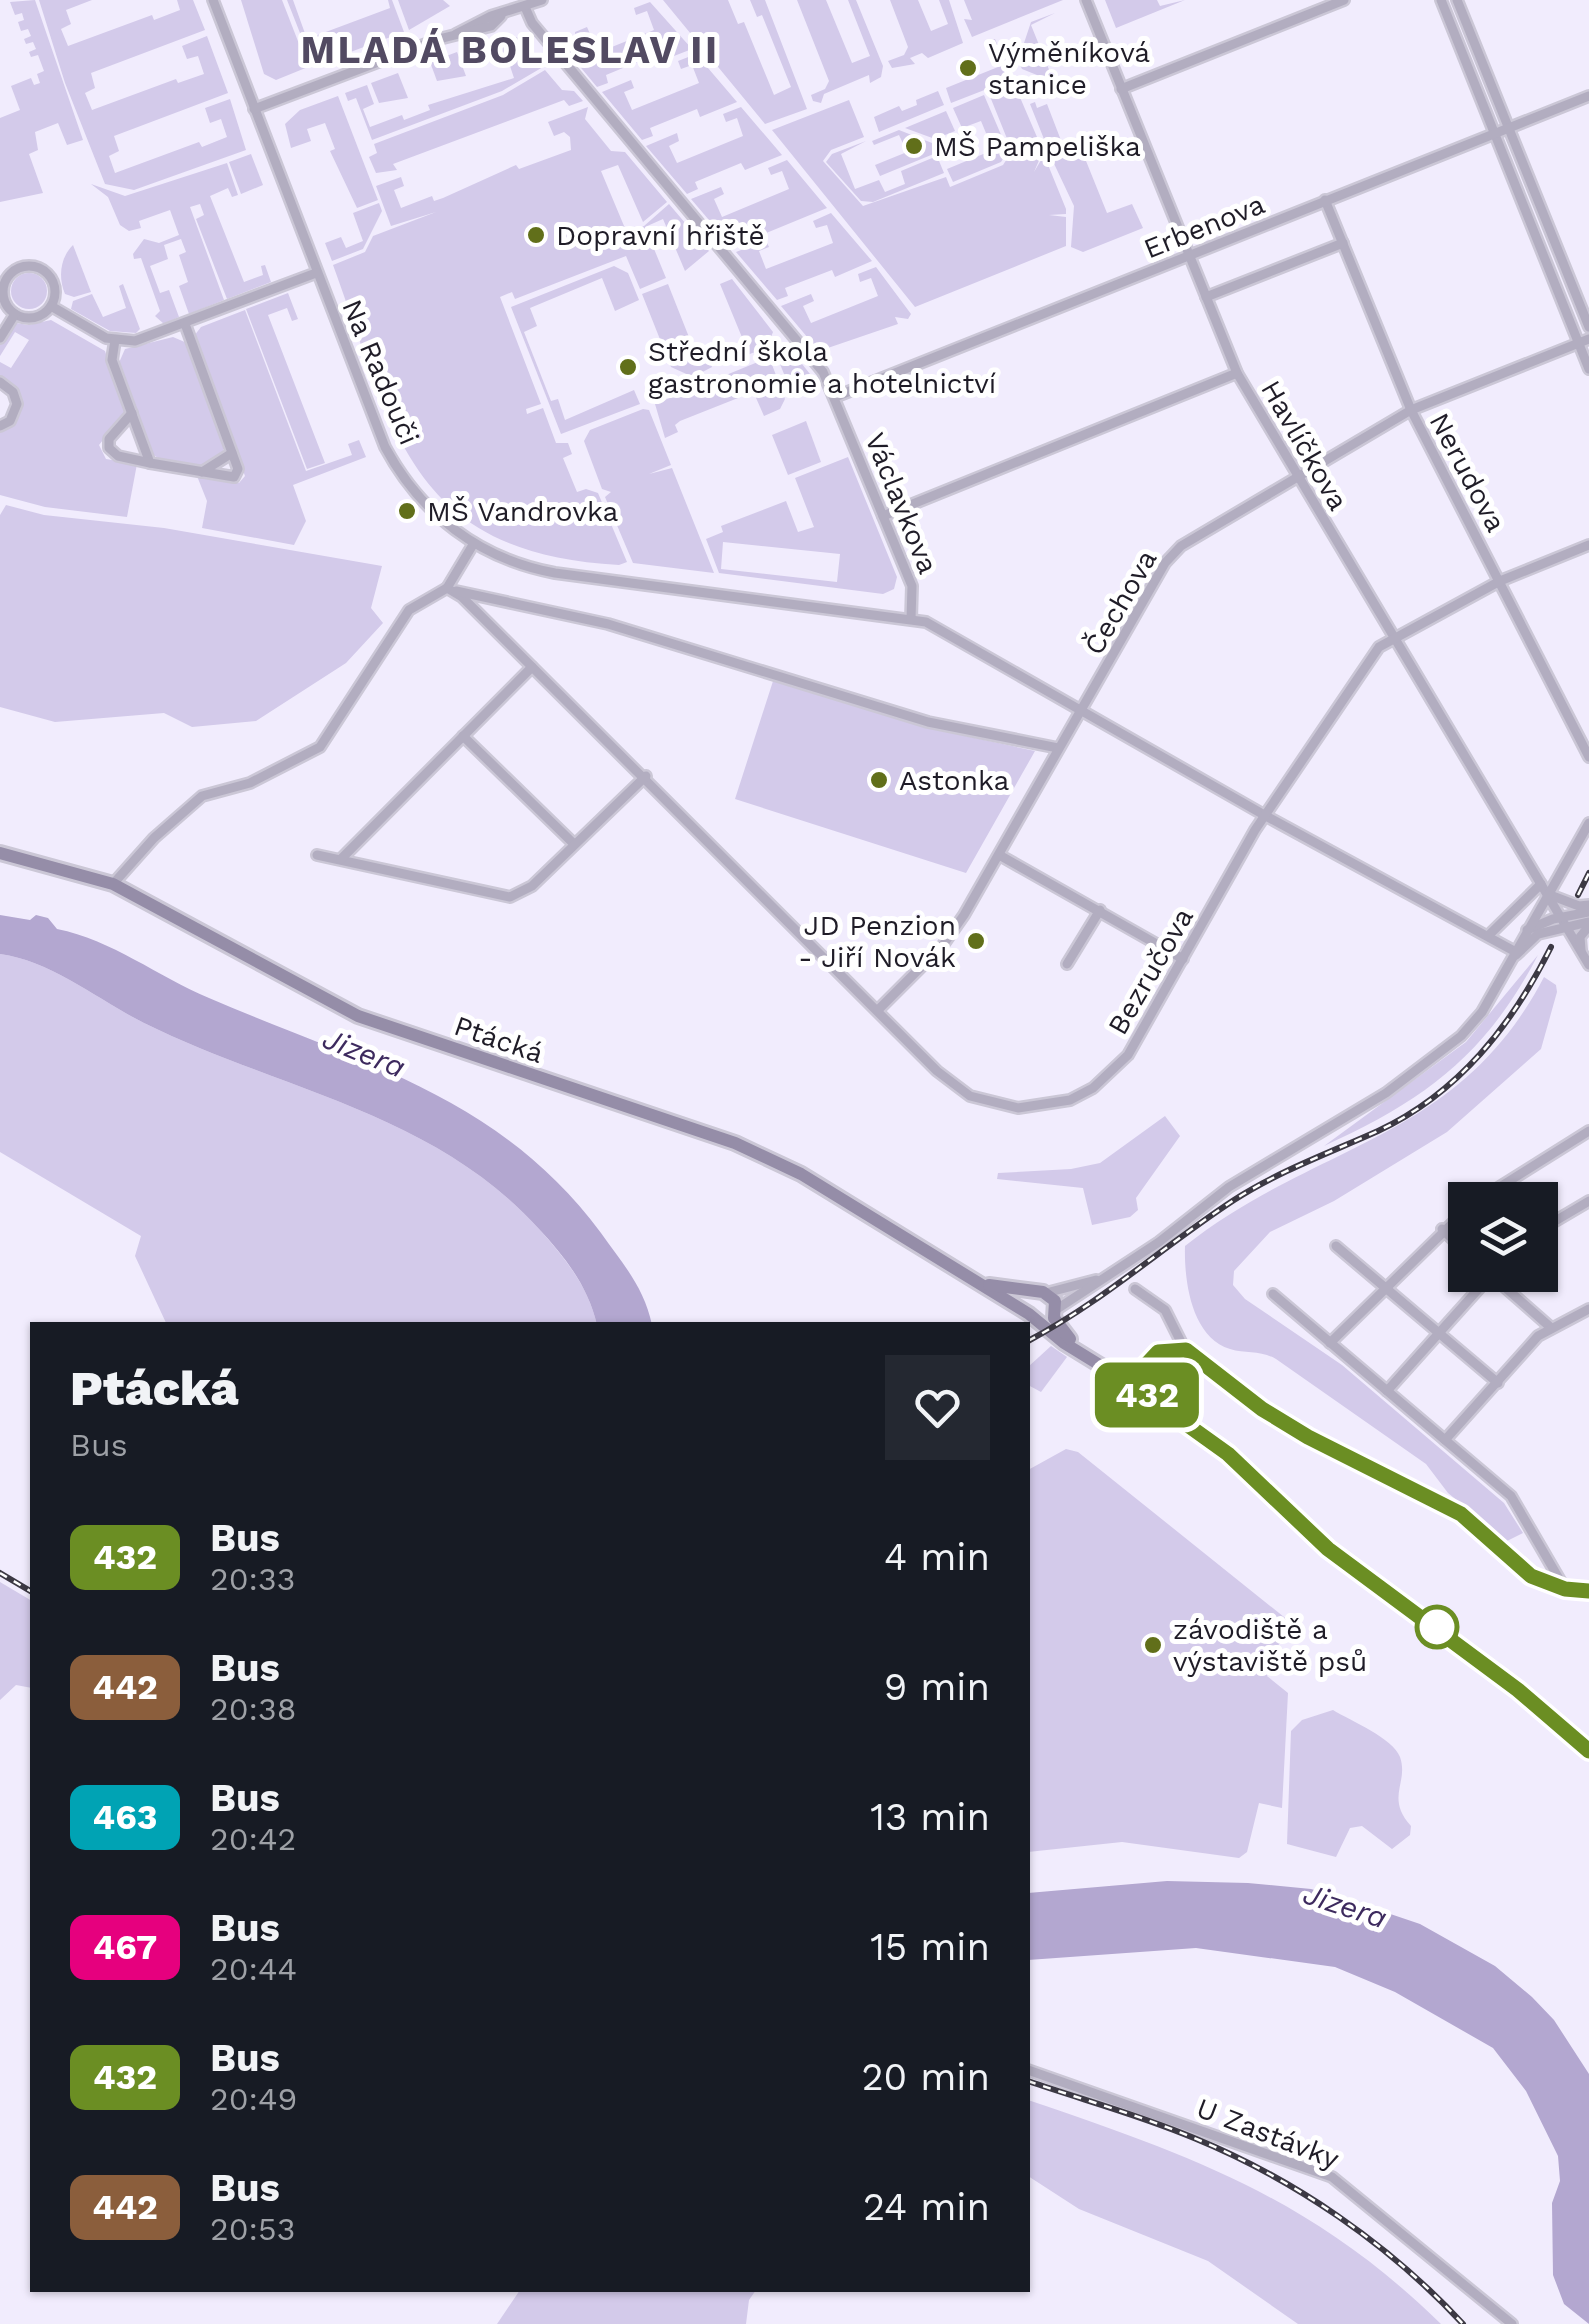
<!DOCTYPE html>
<html lang="en">
<head>
<meta charset="utf-8">
<style>
	body { margin:0; font-family:"Work Sans",sans-serif; background:#242831; color:#f1f3f6; height:100vh; display:flex; flex-direction:column; font-size:38px; white-space:nowrap }
	* { box-sizing:border-box; margin:0 }
	p { font-size:32px; color:#9ea1a6 }
	.icon { flex:none; width:55px; height:55px; fill:none; stroke:currentColor; stroke-width:2; stroke-linecap:round; stroke-linejoin:round }
	.map { position:relative; flex:1; overflow:hidden }
	.sheet { position:absolute; left:30px; top:1322px; width:1000px; height:970px; display:flex; flex-direction:column; background:#171b24; border-radius:0px; box-shadow:0 2px 8px #0004 }
	.sheet>* { flex:none }
	.badge { padding:0 20px; border-radius:15px; font-size:35px; line-height:65px }
	.buttons { position:absolute; left:1448px; top:1182px; display:grid; gap:20px }
	.buttons a { display:grid; place-items:center; width:110px; height:110px; border-radius:0px; background:#171b24; box-shadow:0 2px 8px #0004; font-size:50px }
	.map>.badge { position:absolute; translate:-50% -50%; box-shadow:0 0 0 5px #fff }
	.round { display:grid; place-items:center; flex:none; width:105px; height:105px; border-radius:0px; background:#242831 }
	.head { display:flex; align-items:center; justify-content:space-between; height:170px; padding:0 40px }
	h1 { font-size:48px; font-weight:800; line-height:75px }
	ul { padding:0; list-style:none }
	li { display:flex; align-items:center; gap:30px; height:130px; padding:0 40px }
	li div { flex:1 }
	li b { display:block; font-size:38px }
	li em { font-style:normal }
	li .badge { min-width:110px; font-weight:700; text-align:center }
	.map>svg:first-child { display:block }
</style>
</head>
<body>
<div class="map">
<svg width="1589" height="2324" viewBox="0 0 1589 2324">
	<rect width="100%" height="100%" fill="#f1ecfd"/>
	<g fill="#d3caea" fill-rule="evenodd">
		<polygon points="35,0 83,140 67,145 58,123 35,132 38,150 29,154 43,193 0,202 0,118 20,110 11,86 31,78 34,85 40,83 37,74 44,71 38,55 31,57 29,52 36,49 33,42 26,44 24,39 31,36 28,29 21,31 18,22 24,20 22,13 15,15 10,2"/>
		<polygon points="39,0 92,0 66,10 71,24 61,29 68,46 152,15 154,20 180,10 177,0 193,0 205,30 91,73 95,88 85,93 92,110 176,79 178,83 204,74 198,56 187,59 182,46 207,36 228,93 114,136 119,151 109,156 115,173 199,142 202,147 227,137 221,119 210,123 205,108 230,99 246,150 134,190 105,184 65,83"/>
		<polygon points="241,0 282,0 308,67 276,80 264,74"/>
		<polygon points="287,0 293,0 307,39 390,8 388,0 392,0 404,32 313,66"/>
		<polygon points="398,0 443,0 450,6 409,30"/>
		<polygon points="663,0 728,0 738,24 744,22 774,95 791,87 762,15 757,17 750,0 765,0 807,109 765,124"/>
		<polygon points="797,0 826,0 852,63 870,56 848,0 856,0 883,66 881,77 870,83 869,75 824,94 821,103 813,101 811,95 825,89 829,81"/>
		<polygon points="890,0 918,0 931,31 948,24 939,0 949,0 963,43 928,58 922,53 910,58 915,64 892,68 888,61 904,55 908,47"/>
		<polygon points="964,0 1063,0 972,37 964,19 972,20"/>
		<polygon points="1105,0 1157,0 1160,6 1185,0 1116,28"/>
		<polygon points="650,2 692,49 656,63 652,56 606,75 608,83 597,87 557,39 562,38 565,44 576,39 575,32 587,27 590,34 579,39 587,57 654,30 647,11 636,15 634,8"/>
		<polygon points="1055,13 1031,25 1052,77 1047,79 1022,69 1018,61 1031,22"/>
		<polygon points="517,37 543,67 502,91 372,140 356,98 348,101 345,93 367,85 374,104 363,109 370,127 402,115 404,120 430,110 428,105 514,78 508,60 496,64 488,42"/>
		<polygon points="995,39 1043,151 1034,172 1044,155 1066,209 1066,214 1049,215 1066,217 1066,246 915,307 772,130 849,100 864,137 831,150 823,161 863,206 946,177 950,187 1003,165 1012,151 987,89 951,103 946,88 998,67 986,40"/>
		<polygon points="457,52 466,76 437,81 430,62"/>
		<polygon points="696,54 737,102 700,117 697,109 650,128 653,136 642,140 602,92 631,80 634,88 624,92 632,110 699,83 692,65 681,69 678,61"/>
		<polygon points="545,70 562,90 574,91 583,101 569,106 564,100 393,164 397,170 376,173 369,157 377,153 374,144 503,95"/>
		<polygon points="398,73 408,98 379,103 371,83"/>
		<polygon points="938,91 944,105 879,132 874,117 899,106 902,111 917,105 916,100"/>
		<polygon points="984,95 1008,151 1001,162 953,182 947,169 993,150 981,121 962,128 953,108"/>
		<polygon points="338,96 378,200 357,208 330,151 335,149 325,123 307,129 311,141 291,148 285,124 300,110"/>
		<polygon points="1035,102 1037,108 1047,104 1062,143 1048,149 1030,104"/>
		<path d="M588,107l-3,12 26,32 14,1 42,50 -24,20 -25,-57 -17,6 26,62 17,-7 25,-22 40,47 -24,20 -22,-52 -18,8 21,51 -26,11 -14,-33 -111,43 -3,-7 -12,5 41,107 -15,5 1,5 16,-6 13,35h12l4,11 -9,4 14,34 9,-3 12,4 29,69 -8,3c-208,-11 -225,-133 -286,-300l32,-13 8,-16 63,-24 -45,14 -15,-40 25,-9 3,9 -10,4 7,18 31,-12 2,5 9,-3 73,-33 3,4 52,-19 -1,-13 -6,-5 -10,4 -6,-14z"/>
		<polygon points="741,107 782,155 745,170 741,163 695,182 698,189 687,194 646,146 677,133 679,141 669,146 677,163 743,136 737,118 726,122 723,114"/>
		<polygon points="946,111 955,131 935,139 905,128"/>
		<polygon points="899,130 932,143 936,153 880,176 875,165 907,152 899,135 874,145 872,141"/>
		<polygon points="866,141 841,154 855,189 879,180 885,192 905,184 901,171 937,156 944,173 873,202 861,201 826,162 832,154"/>
		<polygon points="1064,147 1068,156 1082,151 1107,213 1132,204 1143,228 1083,252 1071,247 1074,206 1049,153"/>
		<polygon points="251,154 263,185 241,194 229,162"/>
		<polygon points="787,160 827,208 732,247 691,199 721,187 724,194 714,199 722,217 789,189 782,171 771,175 768,168"/>
		<polygon points="227,163 238,195 232,197 228,188 210,196 244,282 263,275 261,266 265,265 271,282 227,299 196,219 204,215 200,204 190,207 224,300 189,314 179,286 188,282 179,255 186,252 181,239 164,245 168,259 150,266 160,293 169,290 179,317 164,324 155,316 160,311 141,258 134,259 133,254 144,239 159,243 179,235 170,210 139,221 141,228 129,231 120,225 108,197 91,184 125,196"/>
		<polygon points="379,203 382,211 363,249 332,261 325,243 341,237 346,248 363,241 353,213"/>
		<polygon points="831,213 872,261 835,277 832,270 785,288 788,296 777,300 736,252 766,240 769,247 759,251 766,269 833,243 827,225 816,228 813,221"/>
		<path d="M73,245l18,47 -17,5 -9,-3c-7,-17 -5,-36 8,-49z"/>
		<polygon points="614,266 628,273 639,300 615,311 602,278 530,308 537,326 524,332 551,401 558,399 565,420 634,390 640,404 561,434 511,307"/>
		<polygon points="876,267 911,314 908,319 895,317 898,324 819,351 781,306 811,294 814,301 803,306 811,323 878,296 871,278 860,282 858,274"/>
		<circle cx="29" cy="291" r="18"/>
		<polygon points="732,279 773,332 767,347 723,365 719,358 746,347 720,284"/>
		<polygon points="123,284 140,329 136,333 110,331 71,309 73,301 92,294 103,317 126,308 119,286"/>
		<polygon points="668,284 700,365 710,362 712,367 693,377 671,367 642,294"/>
		<polygon points="288,293 298,319 292,321 287,308 268,315 325,463 307,469 246,309"/>
		<polygon points="245,310 306,471 352,455 348,444 359,440 366,457 293,485 306,521 294,545 202,528 207,501 197,476 239,483 245,476 194,336 201,327"/>
		<path d="M51,320l54,31 20,61 -26,33 7,14 31,5 -10,53 -82,-10 -45,-12v-64l16,-9c11,-21 2,-33 -16,-45v-15l11,6 18,-28 -14,-8 -15,24v-11l16,-22 12,2z"/>
		<path d="M173,337l14,6 38,101c-5,32 -58,25 -75,8l-32,-87 7,-16z"/>
		<polygon points="790,349 818,384 801,395 790,389 778,359"/>
		<polygon points="765,359 771,362 785,399 780,409 764,416 749,382 735,388 738,398 680,421 675,425 678,432 665,438 655,404"/>
		<polygon points="643,409 649,410 671,465 649,474 672,468 714,573 633,563 605,497 611,492 602,489 584,441 590,430"/>
		<polygon points="806,421 821,462 788,475 772,435"/>
		<path d="M848,457l49,120 -3,12 -11,5 -164,-21 -13,-34 17,-7 -2,-6 65,-25 12,31 16,-5 -19,-49zM723,542l117,12 -3,28 -116,-13z"/>
		<polygon points="6,505 44,515 164,528 382,566 371,608 383,623 346,663 256,721 192,727 164,713 55,722 0,707 0,515"/>
		<polygon points="774,678 924,727 1035,751 966,873 735,799"/>
		<path d="M0,954c52,7 98,46 144,69 135,67 289,89 395,206 26,29 49,57 58,96h-430l-32,-69 6,-20 -141,-84z"/>
		<path d="M1538,955c-52,100 -113,145 -214,191l142,-104z"/>
		<path d="M1544,977l12,8 1,7 -16,57 -94,83 -113,69 -64,31 -36,39 -1,14 12,14 97,66 162,138 19,30 -16,8 -59,-48 -22,-29 -150,-105c-15,-9 -30,-5 -46,-10 -39,-12 -46,-69 -45,-103 131,-104 273,-104 359,-269z"/>
		<polygon points="1165,1116 1180,1136 1136,1198 1138,1210 1130,1217 1092,1225 1083,1188 997,1179 998,1173 1071,1169 1100,1163"/>
		<polygon points="1051,1346 1067,1357 1041,1392 1028,1385 1028,1367"/>
		<polygon points="1066,1449 1078,1452 1294,1625 1263,1665 1270,1670 1267,1676 1288,1693 1282,1808 1259,1803 1247,1852 1239,1858 1122,1842 1028,1852 1028,1470"/>
		<polygon points="0,1582 32,1601 32,1688 16,1685 0,1700"/>
		<path d="M1333,1710c18,11 60,28 67,47 9,26 -15,40 11,69l-1,9 -18,14 -30,-23 -12,2 -14,29 -49,-13 4,-113 11,-11z"/>
		<path d="M1028,2100c165,56 285,99 413,224h-143l-90,-63 -129,-52 -51,-33z"/>
		<polygon points="520,2290 756,2290 749,2300 746,2324 497,2324"/>
	</g>
	<g fill="#b3a7d0">
		<path d="M0,915l30,5 6,-5 12,3 9,11c55,11 100,47 152,69 150,65 290,97 392,235 22,31 43,54 51,92h-55c-9,-39 -32,-68 -58,-96 -106,-117 -260,-139 -395,-206 -46,-23 -92,-62 -144,-69z"/>
		<polygon points="1167,1881 1248,1883 1311,1889 1349,1900 1420,1924 1495,1966 1532,1997 1554,2020 1589,2074 1589,2324 1564,2304 1553,2275 1552,2203 1560,2181 1558,2156 1526,2091 1493,2048 1395,1992 1335,1967 1196,1948 1028,1960 1028,1893"/>
	</g>
	<g fill="none" stroke-linecap="round" stroke-linejoin="round">
		<defs>
			<g id="street">
				<path d="M213,0l172,447c36,67 94,112 170,126l371,49 340,194 248,135"/>
				<polyline points="1086,0 1237,373 1589,965"/>
				<polyline points="1441,0 1589,369"/>
				<polyline points="1457,0 1589,327"/>
				<polyline points="525,7 532,23 823,372 912,586 911,619"/>
				<polyline points="456,34 491,16 542,0"/>
				<polyline points="1121,89 1344,0"/>
				<polyline points="254,109 439,39 491,26 501,16"/>
				<polyline points="1325,200 1411,410 1589,757"/>
				<circle cx="29" cy="292" r="26"/>
				<polyline points="1206,297 1343,243"/>
				<polyline points="51,306 106,338 135,341 316,273"/>
				<polyline points="0,338 15,314"/>
				<polyline points="115,340 112,360 150,463 234,477 238,469 185,324"/>
				<polyline points="0,382 13,392 17,404 10,421 0,426"/>
				<polyline points="835,397 1589,96"/>
				<polyline points="132,413 109,439 109,448 118,456 150,463"/>
				<polyline points="202,472 232,453"/>
				<polyline points="883,516 1237,373"/>
				<polyline points="447,588 462,597 937,1071 970,1096 1018,1108 1070,1100 1093,1088 1128,1055 1255,830 1379,647 1500,581 1589,545"/>
				<polyline points="447,588 474,543"/>
				<polyline points="456,591 608,624 928,722 1058,748"/>
				<polyline points="463,736 574,844"/>
				<polyline points="317,855 510,897 532,886 646,776"/>
				<polyline points="1001,856 1183,959"/>
				<polyline points="341,859 532,667"/>
				<polyline points="113,884 154,838 202,796 250,783 320,747 409,610 447,588"/>
				<polyline points="1550,895 1579,906 1589,905"/>
				<polyline points="1527,930 1553,919 1589,912"/>
				<polyline points="1488,936 1541,884"/>
				<polyline points="1581,950 1580,937 1589,926"/>
				<polyline points="1516,955 1538,934 1589,922"/>
				<polyline points="1067,964 1100,910"/>
				<polyline points="878,1010 943,945 964,915 1165,563 1181,546 1411,410 1589,339"/>
				<polyline points="1479,1200 1589,1131"/>
				<polyline points="1442,1229 1465,1251"/>
				<polyline points="1540,1230 1589,1201"/>
				<polyline points="1336,1246 1498,1383"/>
				<polyline points="1491,1275 1549,1326"/>
				<polyline points="1135,1289 1165,1310 1185,1350"/>
				<polyline points="1046,1293 1096,1280"/>
				<polyline points="1273,1294 1511,1496 1565,1589"/>
				<polyline points="1054,1311 1159,1242 1229,1187 1386,1093 1461,1036 1482,1012 1589,823"/>
				<polyline points="1330,1343 1465,1211"/>
				<polyline points="1129,1383 1228,1454 1328,1549 1518,1690 1589,1751"/>
				<polyline points="1387,1391 1491,1275"/>
				<polyline points="1445,1440 1538,1336 1589,1309"/>
				<polyline points="1028,2070 1332,2177 1512,2324"/>
			</g>
			<g id="secondary">
				<polyline points="0,853 113,884 358,1016 735,1143 801,1174 1029,1314 1064,1343 1129,1383 1158,1353 1185,1350 1261,1409 1307,1437 1461,1514 1531,1576 1565,1589 1589,1591"/>
				<polyline points="989,1285 1043,1292 1055,1301 1054,1318 1070,1339"/>
			</g>
		</defs>
		<use href="#street" stroke="#cbc7d6" stroke-width="14"/>
		<use href="#secondary" stroke="#cbc7d6" stroke-width="18"/>
		<use href="#street" stroke="#b2adc0" stroke-width="9"/>
		<use href="#secondary" stroke="#958da8" stroke-width="12"/>
		<defs>
			<g id="rail">
				<polyline points="1578,895 1589,873"/>
				<path d="M1028,1341c77,-41 134,-94 206,-141 45,-29 95,-47 144,-69 81,-38 134,-106 173,-184"/>
				<polyline points="0,1573 32,1592"/>
				<path d="M1028,2081c55,19 112,34 166,57 100,41 195,106 269,186"/>
			</g>
		</defs>
		<use href="#rail" stroke="#3c3944" stroke-width="6"/>
		<use href="#rail" stroke="#fff" stroke-width="2.5" stroke-dasharray="8" stroke-linecap="butt"/>
	</g>
	<g fill="none" stroke-linecap="round" stroke-linejoin="round">
		<defs>
			<polyline id="line" points="1589,1591 1565,1589 1531,1576 1461,1514 1308,1437 1262,1409 1186,1350 1158,1352 1129,1383 1228,1454 1328,1549 1518,1690 1589,1751"/>
		</defs>
		<use href="#line" stroke="#fff" stroke-width="22"/>
		<use href="#line" stroke="#6b8e23" stroke-width="15"/>
	</g>
	<g fill="#616f1a" stroke="#fff" stroke-width="4">
		<circle cx="968" cy="68" r="10"/>
		<circle cx="914" cy="146" r="10"/>
		<circle cx="536" cy="235" r="10"/>
		<circle cx="628" cy="367" r="10"/>
		<circle cx="407" cy="511" r="10"/>
		<circle cx="879" cy="780" r="10"/>
		<circle cx="976" cy="941" r="10"/>
		<circle cx="1153" cy="1645" r="10"/>
	</g>
	<circle fill="#fff" stroke="#6b8e23" stroke-width="5" cx="1437" cy="1627" r="20"/>
	<g text-anchor="middle" stroke-width="10" stroke-linejoin="round" paint-order="stroke">
		<g font-size="28" fill="#1f1c27" stroke="#fff" text-anchor="start">
			<text x="988" y="62">Výměníková<tspan x="988" dy="32">stanice</tspan></text>
			<text x="934" y="156">MŠ Pampeliška</text>
			<text x="556" y="245">Dopravní hřiště</text>
			<text x="648" y="361">Střední škola<tspan x="648" dy="32">gastronomie a hotelnictví</tspan></text>
			<text x="427" y="521">MŠ Vandrovka</text>
			<text x="899" y="790">Astonka</text>
			<text x="956" y="935" text-anchor="end">JD Penzion<tspan x="956" dy="32">- Jiří Novák</tspan></text>
			<text x="1173" y="1639">závodiště a<tspan x="1173" dy="32">výstaviště psů</tspan></text>
		</g>
		<g font-size="28" fill="#1f1c27" stroke="#fff">
			<text transform="translate(1204 226) rotate(-22)" y="10">Erbenova</text>
			<text transform="translate(381 372) rotate(67)" y="10">Na Radouči</text>
			<text transform="translate(1305 445) rotate(60)" y="10">Havlíčkova</text>
			<text transform="translate(1468 472) rotate(62)" y="10">Nerudova</text>
			<text transform="translate(902 503) rotate(68)" y="10">Václavkova</text>
			<text transform="translate(1120 602) rotate(-60)" y="10">Čechova</text>
			<text transform="translate(1150 971) rotate(-60)" y="10">Bezručova</text>
			<text transform="translate(499 1039) rotate(19)" y="10">Ptácká</text>
			<text transform="translate(1268 2133) rotate(21)" y="10">U Zastávky</text>
		</g>
		<g font-size="30" font-style="italic" fill="#3d2a5e" stroke="#fff">
			<text transform="translate(364 1053) rotate(22)" y="10">Jizera</text>
			<text transform="translate(1345 1906) rotate(18)" y="10">Jizera</text>
		</g>
		<g font-size="38" font-weight="bold" letter-spacing="2.5" fill="#524a62" stroke="#fff">
			<text x="510" y="63">MLADÁ BOLESLAV II</text>
		</g>
	</g>
</svg>
<div class="buttons">
<a><svg class="icon" aria-label="layers" viewBox="0 0 24 24"><path d="M12 4l9 5-9 5-9-5zM3 14l9 5 9-5"/></svg></a>
</div>
<b class="badge" style="left:1147px;top:1395px;background:#6b8e23;color:#fff">432</b>
<section class="sheet">
<div class="head"><div><h1>Ptácká</h1><p>Bus</p></div><a class="round"><svg class="icon" aria-label="heart" viewBox="0 0 24 24"><path d="M12 20l-8-8c-3-5 5-10 8-4 3-6 11-1 8 4z"/></svg></a></div>
<ul>
<li><span class="badge" style="background:#6b8e23;color:#fff">432</span><div><b>Bus</b><p>20:33</p></div><em>4 min</em></li>
<li><span class="badge" style="background:#8b5e3c;color:#fff">442</span><div><b>Bus</b><p>20:38</p></div><em>9 min</em></li>
<li><span class="badge" style="background:#00a3b4;color:#fff">463</span><div><b>Bus</b><p>20:42</p></div><em>13 min</em></li>
<li><span class="badge" style="background:#e6007e;color:#fff">467</span><div><b>Bus</b><p>20:44</p></div><em>15 min</em></li>
<li><span class="badge" style="background:#6b8e23;color:#fff">432</span><div><b>Bus</b><p>20:49</p></div><em>20 min</em></li>
<li><span class="badge" style="background:#8b5e3c;color:#fff">442</span><div><b>Bus</b><p>20:53</p></div><em>24 min</em></li>
</ul>
</section>
</div>
</body>
</html>
